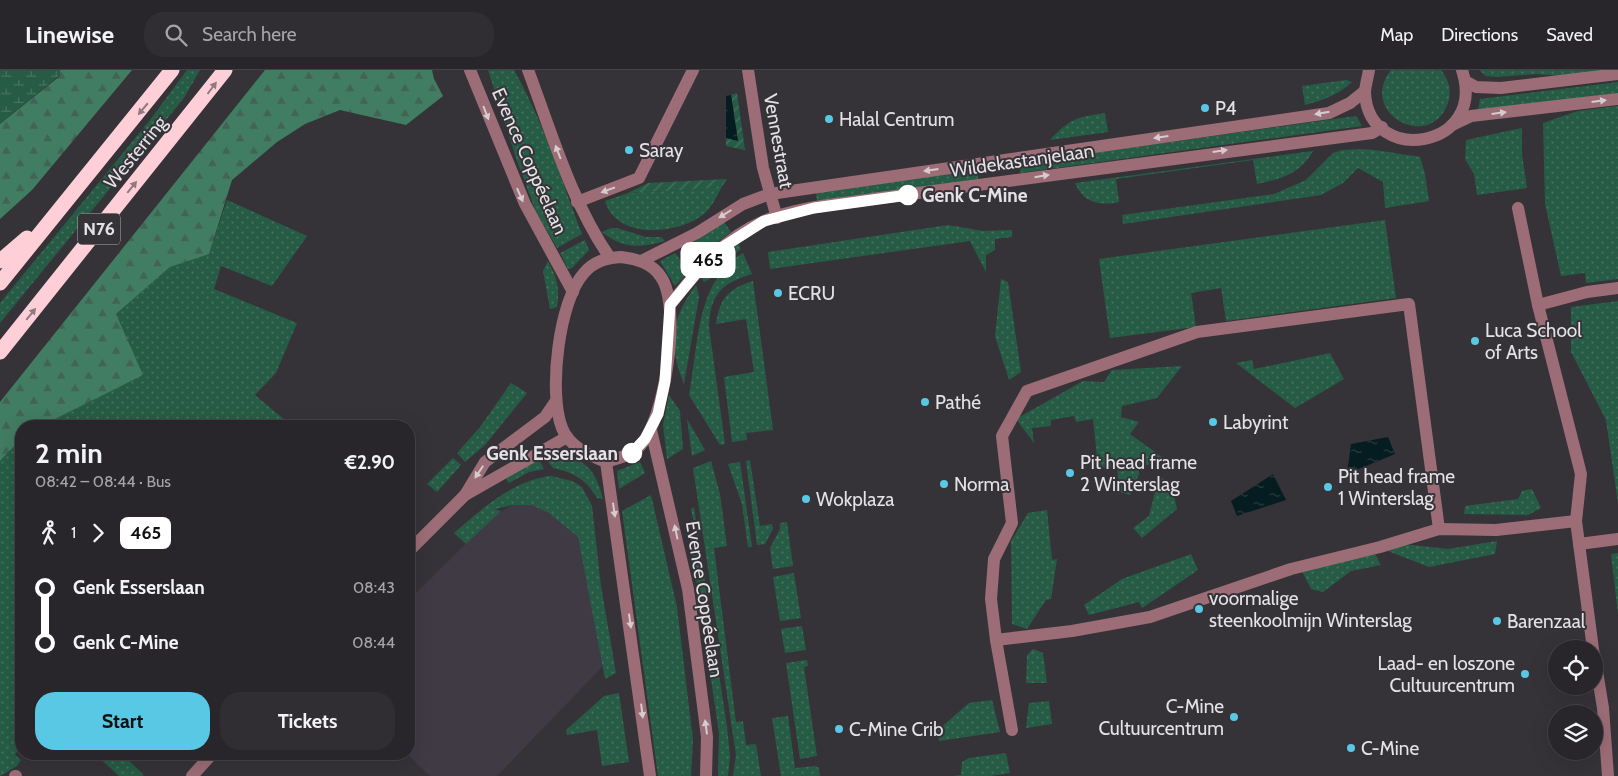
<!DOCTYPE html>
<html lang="en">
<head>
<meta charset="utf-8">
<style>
	body { margin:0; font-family:Cabin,sans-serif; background:#302e32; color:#f1f3f6; height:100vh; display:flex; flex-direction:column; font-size:19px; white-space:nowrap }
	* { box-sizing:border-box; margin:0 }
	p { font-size:16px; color:#a5a5a8 }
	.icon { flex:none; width:28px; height:28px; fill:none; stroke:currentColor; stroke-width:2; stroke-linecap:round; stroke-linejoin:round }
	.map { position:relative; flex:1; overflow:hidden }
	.panel { position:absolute; left:15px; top:350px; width:400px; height:340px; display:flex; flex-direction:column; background:#28262a; border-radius:20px; box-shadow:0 5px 20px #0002,0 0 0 1px #444347 }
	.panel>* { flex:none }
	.badge { padding:0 10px; border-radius:8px; font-size:18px; line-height:32px }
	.buttons { position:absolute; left:1548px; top:570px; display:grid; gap:10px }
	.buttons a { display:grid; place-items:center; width:55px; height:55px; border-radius:50%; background:#28262a; box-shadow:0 5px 20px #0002,0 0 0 1px #444347; font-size:25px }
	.map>.badge { position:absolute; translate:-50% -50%; box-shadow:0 0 0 2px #fff }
	.legs { display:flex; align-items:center; gap:8px; height:55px; padding:0 20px; font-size:16px }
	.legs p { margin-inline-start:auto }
	.head { display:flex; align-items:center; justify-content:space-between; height:85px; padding:0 20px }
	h1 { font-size:28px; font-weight:700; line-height:38px }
	.button { display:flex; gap:10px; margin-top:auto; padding:10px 20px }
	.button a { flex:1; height:58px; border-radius:20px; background:#59c8e4; color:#111; font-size:20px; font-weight:700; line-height:58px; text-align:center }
	.button a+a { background:#302e32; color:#f1f3f6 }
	ul { padding:0 20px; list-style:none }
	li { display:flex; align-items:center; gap:18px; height:55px; font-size:19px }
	li i { display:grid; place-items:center; width:8px; height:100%; margin:0 6px; background:currentColor }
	li i::after { content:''; width:12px; height:12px; margin:-6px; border:4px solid; border-radius:50%; background:#28262a }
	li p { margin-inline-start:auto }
	li:first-child i { background:linear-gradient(#0000 50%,currentColor 0) }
	li:last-child i { background:linear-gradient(currentColor 50%,#0000 0) }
	header { display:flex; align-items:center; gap:30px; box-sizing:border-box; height:70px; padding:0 25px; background:#28262a; border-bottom:1px solid #444347 }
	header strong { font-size:24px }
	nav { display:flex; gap:28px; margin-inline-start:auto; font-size:18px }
	.search { width:350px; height:45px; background:#302e32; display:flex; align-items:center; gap:12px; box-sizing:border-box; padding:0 18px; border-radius:20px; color:#a5a5a8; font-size:19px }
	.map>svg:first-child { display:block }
</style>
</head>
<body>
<header>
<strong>Linewise</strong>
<div class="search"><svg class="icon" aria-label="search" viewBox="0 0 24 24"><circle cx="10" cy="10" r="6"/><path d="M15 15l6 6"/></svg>Search here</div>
<nav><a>Map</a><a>Directions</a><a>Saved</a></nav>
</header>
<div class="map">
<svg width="1618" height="706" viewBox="0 0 1618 706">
	<defs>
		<pattern id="grass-dots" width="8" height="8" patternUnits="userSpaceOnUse" patternTransform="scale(1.25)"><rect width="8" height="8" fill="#265c45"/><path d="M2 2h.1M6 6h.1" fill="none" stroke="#457360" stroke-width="1.8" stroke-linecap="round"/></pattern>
		<pattern id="forest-firs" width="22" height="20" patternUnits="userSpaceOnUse" patternTransform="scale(1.25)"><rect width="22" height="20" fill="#417d62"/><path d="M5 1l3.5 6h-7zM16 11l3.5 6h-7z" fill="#426355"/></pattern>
		<pattern id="wetland-marsh" width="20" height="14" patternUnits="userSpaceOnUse" patternTransform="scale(1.25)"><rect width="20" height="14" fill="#265c45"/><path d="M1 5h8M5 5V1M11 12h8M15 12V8" fill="none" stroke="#457360"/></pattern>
		<pattern id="garden-furrows" width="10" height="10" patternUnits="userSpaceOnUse" patternTransform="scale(1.25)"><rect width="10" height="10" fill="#265c45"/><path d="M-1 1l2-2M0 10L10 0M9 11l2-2" fill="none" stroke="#457360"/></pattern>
		<pattern id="water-ripples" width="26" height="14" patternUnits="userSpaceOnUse" patternTransform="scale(1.25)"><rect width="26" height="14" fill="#051c21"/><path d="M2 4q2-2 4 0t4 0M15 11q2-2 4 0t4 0" fill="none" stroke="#293d41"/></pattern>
	</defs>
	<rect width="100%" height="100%" fill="#363338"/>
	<polygon fill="#403a45" points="530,426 576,457 603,596 497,706 430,706 407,684 409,530 496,444"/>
	<g fill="url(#grass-dots)">
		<polygon points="187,0 200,0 184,28 0,253 0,233 150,50"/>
		<path d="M488,0h26c29,51 47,109 68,164l-25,14 -21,-36 -20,-54z"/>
		<path d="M1391,0h50c8,10 11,21 7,33 -18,50 -91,10 -57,-33z"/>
		<polygon points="1479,0 1618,0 1575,7 1536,4 1497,7 1486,6"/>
		<path d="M1346,10l6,2c-14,13 -29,18 -47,23l-3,-19z"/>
		<polygon points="1618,12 1618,23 1478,41 1480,29"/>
		<polygon points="1618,36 1618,209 1586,213 1585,203 1561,206 1545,134 1543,53 1578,41"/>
		<path d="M1105,43l3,19 -58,8c19,-21 27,-23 55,-27z"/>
		<polygon points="1356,46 1362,56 1020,103 1020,93"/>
		<polygon points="1522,58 1522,84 1527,118 1477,125 1474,104 1465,89 1466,70"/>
		<path d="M1361,79c20,1 39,5 59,8l5,17 4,27 -44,7 -2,-26 -25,-14 -15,15 -22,12 -198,29 -1,-9 152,-21 32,-14 27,-27 9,-3z"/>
		<path d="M1313,81c-12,22 -31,28 -56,33l-4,-24 -137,19 3,23c-19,4 -36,1 -44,-19z"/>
		<polygon points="977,98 978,109 817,133 816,123"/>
		<path d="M723,115c-5,8 -11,23 -19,29 -26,21 -88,26 -99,-13l23,-8 76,-4z"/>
		<polygon points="227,130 307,166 272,216 221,196 214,219 297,253 276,303 255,325 292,356 41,356 142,305 116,244 170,197 209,183"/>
		<polygon points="1385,150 1396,228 1226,251 1221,218 1191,223 1196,257 1110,268 1099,189"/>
		<polygon points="724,152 731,162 714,175 693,198 680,181"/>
		<polygon points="948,155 983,161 1012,160 1012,167 995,169 995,180 986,185 986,202 970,171 770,199 768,182"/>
		<path d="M611,158h6l29,9h15l4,4c-25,7 -42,8 -63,-9z"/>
		<polygon points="585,170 589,180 572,198 568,199 560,183"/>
		<polygon points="738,173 741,179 724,191 710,209 704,212 701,208 709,197"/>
		<polygon points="675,183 689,202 675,216 660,191"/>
		<path d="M743,183l9,21c-30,9 -42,20 -43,53l16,117 -5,1 -31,-50c10,-50 6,-113 54,-142z"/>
		<path d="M548,191c9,17 12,27 9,46l-7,2 -7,-38z"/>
		<polygon points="1001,209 1008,212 1021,302 1009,310 995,266"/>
		<path d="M753,211l20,149 -27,3 1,7 -15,2 -8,-65 30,-5 -8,-53 -30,5c4,-26 12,-35 37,-43z"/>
		<path d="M696,215l3,12 -15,87c-16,-38 -13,-66 12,-99z"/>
		<polygon points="1618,231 1618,433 1606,350 1571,282 1571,237"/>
		<polygon points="1330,283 1344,309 1295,338 1236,293 1252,290 1254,299"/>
		<polygon points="1182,296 1157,328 1122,336 1121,347 1139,352 1130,364 1166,390 1139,397 1139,404 1130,425 1120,422 1117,398 1098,397 1093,349 1076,352 1074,346 1051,350 1051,356 1032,358 1034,373 1016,349 1083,311 1104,312 1112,300"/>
		<polygon points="511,313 527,323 485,375 465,392 457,383 480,357"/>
		<polygon points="669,325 680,341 683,379 667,389 663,355"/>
		<polygon points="687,349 705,380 692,386"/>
		<polygon points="21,369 21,675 15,685 21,690 17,696 0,706 0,391"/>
		<path d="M553,384c32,4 42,14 50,45l-6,-1c-11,-19 -24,-26 -44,-30l-9,-12z"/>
		<polygon points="453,388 461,395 437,422 427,414"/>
		<polygon points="538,388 544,399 529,402 509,413 506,409"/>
		<polygon points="750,390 760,456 772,454 773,459 765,474 757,475 746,391"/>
		<polygon points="711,391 720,424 727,476 714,478 736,652 743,651 746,675 756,674 761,706 733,706 736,685 693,398"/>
		<polygon points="640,392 645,403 619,419 617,401"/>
		<polygon points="740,392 752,477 748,477 742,434 728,394"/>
		<path d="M551,406l21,5 10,6 10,19 9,80 15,87 -11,6 -27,-142 -29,-24 -17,-8h-19l-18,4 6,2 -35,33 -12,-11c28,-24 59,-53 97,-57z"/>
		<polygon points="1159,407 1171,412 1177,439 1142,468 1133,458 1149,446"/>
		<polygon points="1532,419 1541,438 1528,445 1464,444 1465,436 1518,429 1522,421"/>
		<polygon points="651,425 677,537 693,670 691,706 658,706 622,441"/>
		<polygon points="694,437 727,657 730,686 728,706 718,706 719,663 691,474 698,472 691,439"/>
		<polygon points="1047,440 1052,490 1057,489 1051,529 1046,530 1027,559 1012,554 1011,471 1028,443"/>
		<polygon points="787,452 793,496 773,499 770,478 780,459 780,453"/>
		<polygon points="1497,471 1495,484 1429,497 1388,481 1402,474 1448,479"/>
		<polygon points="1618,483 1618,544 1611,484"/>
		<polygon points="1191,484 1198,500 1142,538 1139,532 1089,545 1084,535 1122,509"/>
		<polygon points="1375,484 1381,495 1351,501 1323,522 1311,519 1302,501"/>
		<polygon points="794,503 801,548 780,551 773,507"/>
		<polygon points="802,556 806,580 785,583 781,559"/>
		<polygon points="1033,579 1043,583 1047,613 1026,613 1027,585"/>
		<polygon points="807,590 808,596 804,597 817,686 800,689 786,593"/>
		<polygon points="619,623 629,692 602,696 597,660 567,665 566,660 604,626"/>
		<polygon points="992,630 1000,662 939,671 937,661 969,633"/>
		<polygon points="1049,631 1052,654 1026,658 1029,633"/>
		<polygon points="788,646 795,698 815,696 819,698 820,706 781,706 772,648"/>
		<polygon points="1006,683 1010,703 990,706 953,706 961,705 962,692 969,688"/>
		<polygon points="122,684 144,705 142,706 119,706 96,685"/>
	</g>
	<g fill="url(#forest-firs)">
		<polygon points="60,0 132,0 32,120 0,149 0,54 60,6"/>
		<polygon points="265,0 432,0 434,9 443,26 406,55 340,40 305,54 277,72 232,110 209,184 170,197 116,244 143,305 41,356 21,356 21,369 0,391 0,332"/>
	</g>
	<polygon fill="url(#wetland-marsh)" points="0,0 60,0 60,5 0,54"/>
	<g fill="url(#garden-furrows)">
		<polygon points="737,23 745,80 726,76 726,68 738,70 731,25"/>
		<polygon points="727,109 723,115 704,119 628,123 648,113"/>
	</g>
	<g fill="url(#water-ripples)">
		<polygon points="731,25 738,71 726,68 726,26"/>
		<polygon points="1388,367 1395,384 1347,404 1351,374"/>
		<polygon points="1273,404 1286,430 1237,446 1231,431"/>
	</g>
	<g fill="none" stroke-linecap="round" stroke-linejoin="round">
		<g stroke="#9c6d76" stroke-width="12">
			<polyline points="470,0 525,134 573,222"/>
			<path d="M528,0c24,64 43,131 82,188"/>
			<polyline points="748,0 763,98 777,148"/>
			<path d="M1369,0c-1,7 -4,16 -4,23 4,74 123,56 97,-23"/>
			<polyline points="1465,11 1476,17 1501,18 1618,4"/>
			<polyline points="1452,55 1471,46 1618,29"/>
			<polyline points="577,132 639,108 693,0"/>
			<polyline points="1518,138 1538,235 1581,404 1576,451 1593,579"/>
			<path d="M621,187c16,2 31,6 40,20 21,30 4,143 -21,169 -9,10 -22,12 -34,16 -18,-7 -37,-16 -44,-34 -14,-35 -3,-128 22,-155 10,-12 23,-15 37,-16z"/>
			<polyline points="641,191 697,163 743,134 770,124 1329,43 1350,33 1365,21"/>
			<path d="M670,235c26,-33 54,-68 94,-84 35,-15 78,-17 116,-23l492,-65 10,-6"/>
			<polyline points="1538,235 1587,222 1618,218"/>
			<polyline points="651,360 688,519 707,667 706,706"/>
			<polyline points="606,392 650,706"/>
			<polyline points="465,425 485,392 545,347 556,331"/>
			<polyline points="1579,474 1618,469"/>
			<polyline points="409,481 465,425 567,367"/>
			<polyline points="996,570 1072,561 1150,547 1291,499 1380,477 1439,459 1496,460 1576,451"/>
			<polyline points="1594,583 1603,638 1608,706"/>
			<polyline points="1012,660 996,570 991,529 994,489 1012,453 1002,366 1027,321 1197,262 1409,234 1439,459"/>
			<polyline points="15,706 16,706"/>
			<polyline points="192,706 212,684"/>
		</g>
		<g stroke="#ffcfd8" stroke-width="15">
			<polyline points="0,191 27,168"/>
			<polyline points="0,213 172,0"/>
			<polyline points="0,282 225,0"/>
		</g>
	</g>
	<defs><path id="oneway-solid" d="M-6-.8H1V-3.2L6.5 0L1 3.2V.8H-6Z" transform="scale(1.25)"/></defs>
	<g fill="#907980">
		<use href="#oneway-solid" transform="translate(212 18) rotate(-53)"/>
		<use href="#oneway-solid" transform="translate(143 39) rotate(130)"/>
		<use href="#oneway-solid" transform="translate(132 117) rotate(-51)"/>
		<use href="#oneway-solid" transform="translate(31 244) rotate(-51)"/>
	</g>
	<g fill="#d6cbcf">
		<use href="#oneway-solid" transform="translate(1599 31) rotate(-7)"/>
		<use href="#oneway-solid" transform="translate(486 43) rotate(69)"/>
		<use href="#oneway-solid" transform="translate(1322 43) rotate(170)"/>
		<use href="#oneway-solid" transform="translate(1499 43) rotate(-7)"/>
		<use href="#oneway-solid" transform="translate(1161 67) rotate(172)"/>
		<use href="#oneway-solid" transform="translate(1220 81) rotate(-8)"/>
		<use href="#oneway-solid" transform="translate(558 82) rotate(-111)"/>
		<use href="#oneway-solid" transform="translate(931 100) rotate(172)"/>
		<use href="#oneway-solid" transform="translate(1042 106) rotate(-9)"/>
		<use href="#oneway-solid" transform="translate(608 120) rotate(160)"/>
		<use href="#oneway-solid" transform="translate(520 125) rotate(66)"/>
		<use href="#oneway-solid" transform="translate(725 144) rotate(148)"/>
		<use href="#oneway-solid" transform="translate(479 402) rotate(124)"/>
		<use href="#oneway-solid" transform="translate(614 440) rotate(82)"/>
		<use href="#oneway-solid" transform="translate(676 462) rotate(-102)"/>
		<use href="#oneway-solid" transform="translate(630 551) rotate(82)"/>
		<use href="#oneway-solid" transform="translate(642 641) rotate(83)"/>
		<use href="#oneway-solid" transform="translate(706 657) rotate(-98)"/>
	</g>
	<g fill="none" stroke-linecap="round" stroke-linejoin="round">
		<defs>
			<polyline id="line-1" points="632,383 645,369 658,344 665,311 670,235 703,195 723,177 764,151 814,138 908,125"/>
		</defs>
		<use href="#line-1" stroke="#fff" stroke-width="11"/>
		<use href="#line-1" stroke="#fff" stroke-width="8"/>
	</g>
	<g fill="#59c8e4" stroke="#363338" stroke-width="2">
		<circle cx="1205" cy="38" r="5"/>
		<circle cx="829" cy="49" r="5"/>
		<circle cx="629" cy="80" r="5"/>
		<circle cx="778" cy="223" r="5"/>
		<circle cx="1475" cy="271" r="5"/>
		<circle cx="925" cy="332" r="5"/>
		<circle cx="1213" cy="352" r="5"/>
		<circle cx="1070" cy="403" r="5"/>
		<circle cx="944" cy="414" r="5"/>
		<circle cx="1328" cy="417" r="5"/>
		<circle cx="806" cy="429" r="5"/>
		<circle cx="1199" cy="539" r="5"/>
		<circle cx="1497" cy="551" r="5"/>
		<circle cx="1525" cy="604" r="5"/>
		<circle cx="1234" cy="647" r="5"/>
		<circle cx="839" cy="659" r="5"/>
		<circle cx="1351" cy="678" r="5"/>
	</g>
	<g fill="#fff" stroke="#fff" stroke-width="2.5">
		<circle cx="908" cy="125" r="9"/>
		<circle cx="632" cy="383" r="9"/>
	</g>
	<g text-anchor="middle" stroke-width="4" stroke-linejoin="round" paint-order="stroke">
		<rect fill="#363338" stroke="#b0aeb1" stroke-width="1" x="78" y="143.5" width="42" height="31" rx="4"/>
		<g font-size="18" font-weight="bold" fill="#e4e2e5">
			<text x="99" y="165">N76</text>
		</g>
		<g font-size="19" fill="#e4e2e5" stroke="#363338" text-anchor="start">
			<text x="1215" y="45">P4</text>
			<text x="839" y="56">Halal Centrum</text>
			<text x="639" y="87">Saray</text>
			<text x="788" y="230">ECRU</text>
			<text x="1485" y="267">Luca School<tspan x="1485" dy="22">of Arts</tspan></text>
			<text x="935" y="339">Pathé</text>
			<text x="1223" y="359">Labyrint</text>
			<text x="1080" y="399">Pit head frame<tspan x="1080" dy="22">2 Winterslag</tspan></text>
			<text x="1338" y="413">Pit head frame<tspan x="1338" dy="22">1 Winterslag</tspan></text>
			<text x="954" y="421">Norma</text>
			<text x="816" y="436">Wokplaza</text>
			<text x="1209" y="535">voormalige<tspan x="1209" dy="22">steenkoolmijn Winterslag</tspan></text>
			<text x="1507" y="558">Barenzaal</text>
			<text x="1515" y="600" text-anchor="end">Laad- en loszone<tspan x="1515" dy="22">Cultuurcentrum</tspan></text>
			<text x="1224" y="643" text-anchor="end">C-Mine<tspan x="1224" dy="22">Cultuurcentrum</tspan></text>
			<text x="849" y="666">C-Mine Crib</text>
			<text x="1361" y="685">C-Mine</text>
		</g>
		<g font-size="19" fill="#e4e2e5" stroke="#363338">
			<text transform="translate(779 71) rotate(80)" y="7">Vennestraat</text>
			<text transform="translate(135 82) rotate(-51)" y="7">Westerring</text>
			<text transform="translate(1022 90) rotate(-8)" y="7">Wildekastanjelaan</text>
			<text transform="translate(530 91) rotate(66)" y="7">Evence Coppéelaan</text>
			<text transform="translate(705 529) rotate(81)" y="7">Evence Coppéelaan</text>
		</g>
		<g font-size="19" font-weight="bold" fill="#e4e2e5" stroke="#363338" text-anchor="start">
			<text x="922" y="132">Genk C-Mine</text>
			<text x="618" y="390" text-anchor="end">Genk Esserslaan</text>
		</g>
	</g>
</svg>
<div class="buttons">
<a><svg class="icon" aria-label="locate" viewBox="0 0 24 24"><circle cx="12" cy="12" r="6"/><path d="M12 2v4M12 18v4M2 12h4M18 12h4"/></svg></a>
<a><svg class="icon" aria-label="layers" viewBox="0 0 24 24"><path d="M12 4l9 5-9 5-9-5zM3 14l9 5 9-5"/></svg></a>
</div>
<b class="badge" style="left:708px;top:190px;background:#fff;color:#111">465</b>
<section class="panel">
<div class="head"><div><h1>2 min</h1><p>08:42 – 08:44 · Bus</p></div><b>€2.90</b></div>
<div class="legs"><svg class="icon" aria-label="walk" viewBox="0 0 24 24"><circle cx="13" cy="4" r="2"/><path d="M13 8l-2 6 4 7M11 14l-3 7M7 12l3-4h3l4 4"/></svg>1<svg class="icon" aria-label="forward" viewBox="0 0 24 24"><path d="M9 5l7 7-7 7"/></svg><b class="badge" style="background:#fff;color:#111">465</b></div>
<ul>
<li><i style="color:#fff"></i><b>Genk Esserslaan</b><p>08:43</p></li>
<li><i style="color:#fff"></i><b>Genk C-Mine</b><p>08:44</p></li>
</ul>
<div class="button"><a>Start</a><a>Tickets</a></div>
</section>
</div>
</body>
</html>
